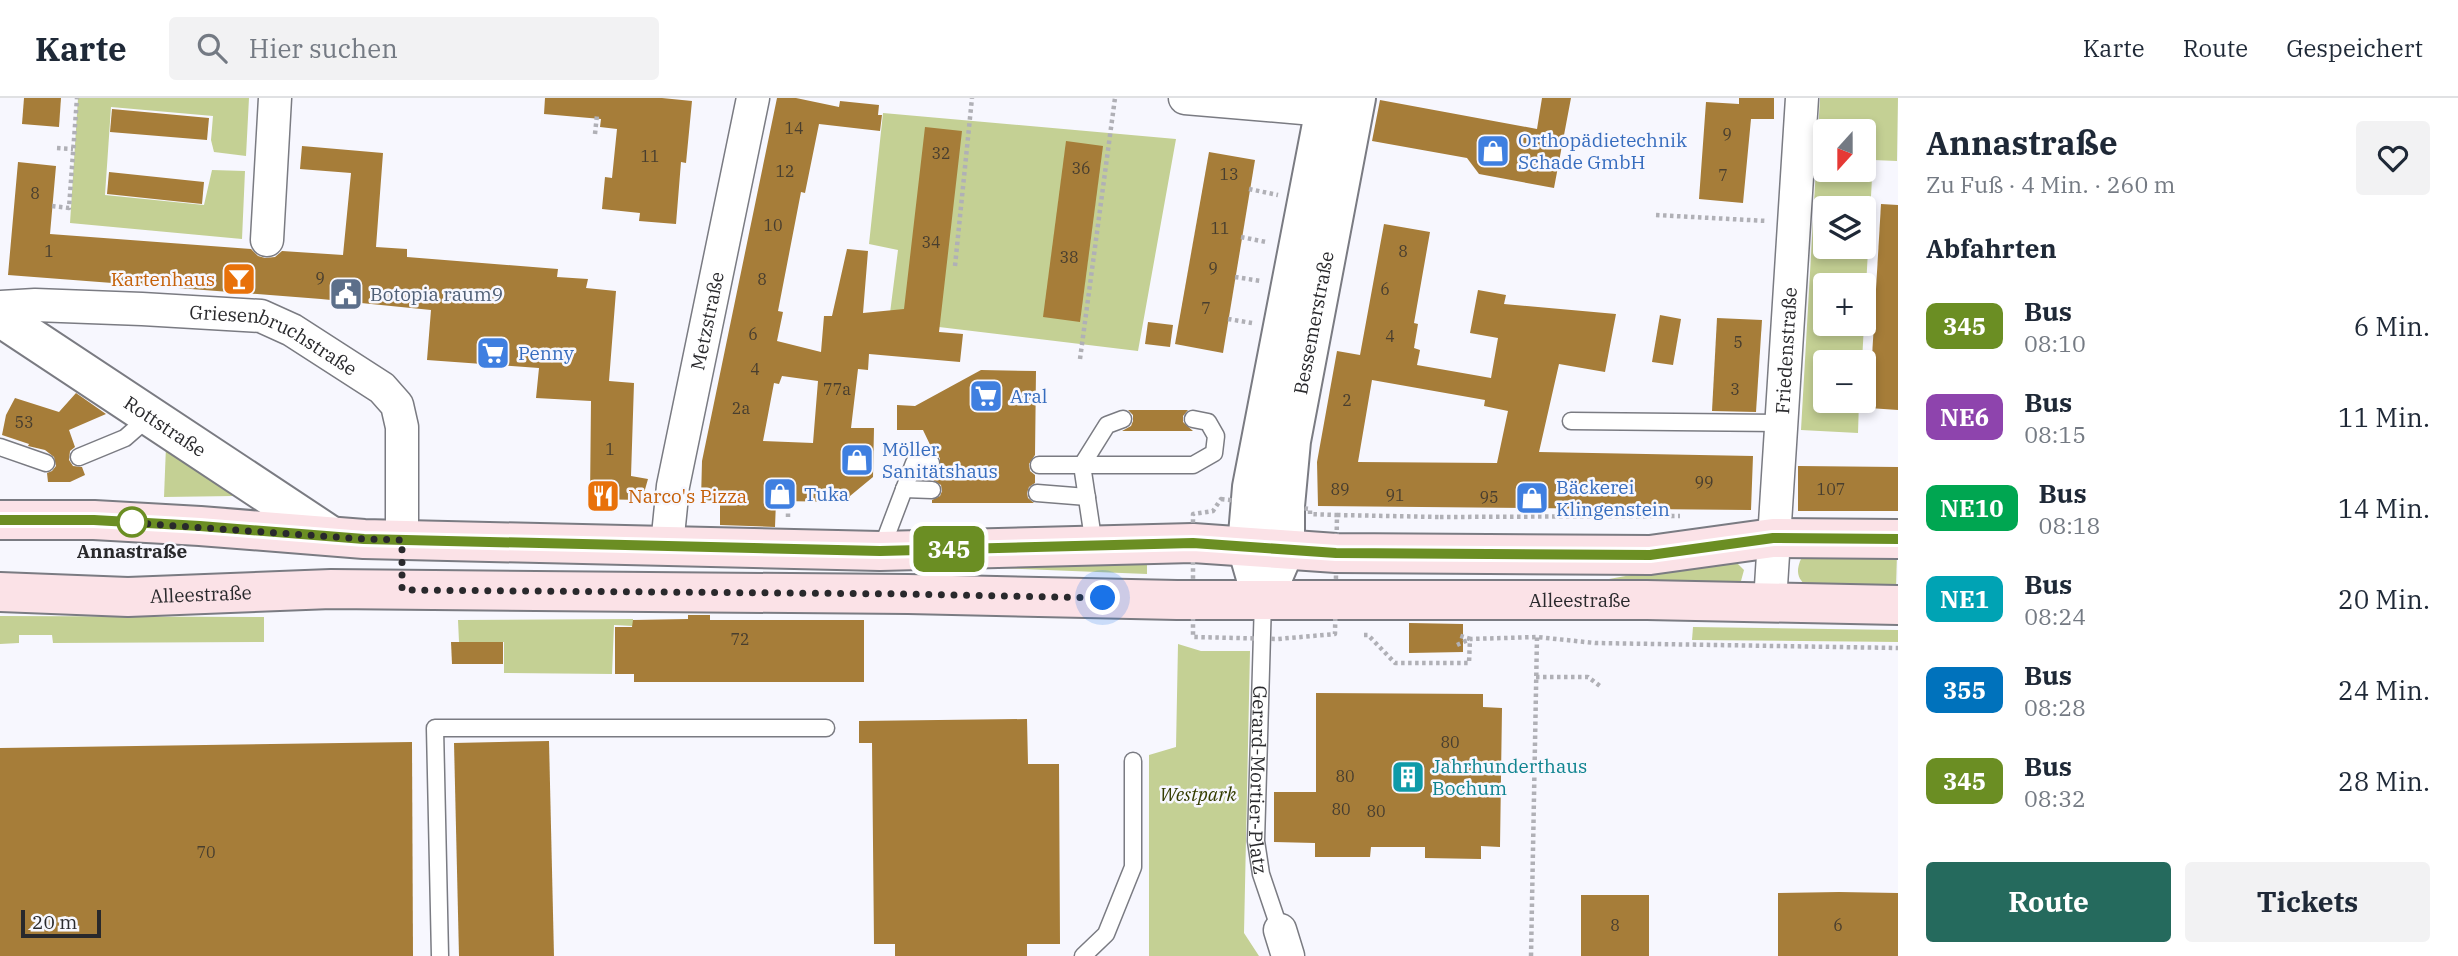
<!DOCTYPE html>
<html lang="de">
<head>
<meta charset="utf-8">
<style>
	body { margin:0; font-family:"IBM Plex Serif",serif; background:#f2f2f3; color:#1f2937; height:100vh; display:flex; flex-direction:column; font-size:26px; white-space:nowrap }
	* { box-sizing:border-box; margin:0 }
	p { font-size:23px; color:#747a83 }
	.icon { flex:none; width:38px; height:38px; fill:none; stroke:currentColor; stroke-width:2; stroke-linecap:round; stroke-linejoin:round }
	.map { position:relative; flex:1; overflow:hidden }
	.drawer { display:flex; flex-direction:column; background:#fff; width:560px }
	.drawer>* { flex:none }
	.badge { padding:0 14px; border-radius:10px; font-size:24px; line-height:46px }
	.needle { width:46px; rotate:201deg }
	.fabs { position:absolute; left:1813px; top:21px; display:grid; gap:14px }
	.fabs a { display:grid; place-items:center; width:63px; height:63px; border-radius:7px; background:#fff; box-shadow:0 4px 10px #0003; font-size:35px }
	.scale { position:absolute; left:21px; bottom:18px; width:80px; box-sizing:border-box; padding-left:7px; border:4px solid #29292c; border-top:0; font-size:19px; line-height:24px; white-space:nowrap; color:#29292c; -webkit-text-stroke:5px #f7f7fe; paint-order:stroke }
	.you { position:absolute; width:35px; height:35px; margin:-18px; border:5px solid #fff; border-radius:50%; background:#1a73e8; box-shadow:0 0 0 10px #1a73e833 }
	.map>.badge { position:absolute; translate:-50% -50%; box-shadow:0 0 0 4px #fff }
	h2 { padding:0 28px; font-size:26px; line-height:63px }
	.round { display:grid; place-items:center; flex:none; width:74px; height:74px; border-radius:7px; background:#f2f2f3 }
	.head { display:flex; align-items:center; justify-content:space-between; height:119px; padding:0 28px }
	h1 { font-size:33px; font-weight:700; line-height:52px }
	.action { display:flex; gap:14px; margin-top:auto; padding:14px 28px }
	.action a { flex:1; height:80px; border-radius:7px; background:#256a5d; color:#fff; font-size:28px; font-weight:700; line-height:80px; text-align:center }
	.action a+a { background:#f2f2f3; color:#1f2937 }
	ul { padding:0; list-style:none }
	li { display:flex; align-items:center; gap:21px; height:91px; padding:0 28px }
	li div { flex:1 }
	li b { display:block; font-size:26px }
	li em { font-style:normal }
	li .badge { min-width:77px; font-weight:700; text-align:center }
	header { display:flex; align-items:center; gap:42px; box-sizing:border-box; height:98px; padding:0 35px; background:#fff; border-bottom:2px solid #e0e1e3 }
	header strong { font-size:33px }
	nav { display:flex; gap:38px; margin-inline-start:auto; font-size:24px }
	.search { width:490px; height:63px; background:#f2f2f3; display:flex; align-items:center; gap:18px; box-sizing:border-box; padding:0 24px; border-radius:7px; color:#747a83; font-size:26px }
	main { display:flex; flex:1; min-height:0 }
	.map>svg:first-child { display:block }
</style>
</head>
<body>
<header>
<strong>Karte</strong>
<div class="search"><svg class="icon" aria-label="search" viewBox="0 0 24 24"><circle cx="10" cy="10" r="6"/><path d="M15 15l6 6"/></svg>Hier suchen</div>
<nav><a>Karte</a><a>Route</a><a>Gespeichert</a></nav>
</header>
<main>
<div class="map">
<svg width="1898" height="858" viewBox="0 0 1898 858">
	<rect width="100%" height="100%" fill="#f7f7fe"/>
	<g fill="#c4d094" fill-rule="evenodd">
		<polygon points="78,0 249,0 246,58 214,54 211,42 213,18 111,9 105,97 204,107 212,72 245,73 242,141 70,125"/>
		<path d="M1820,0h78l-1,63 -24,-1 -9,163v-38h-39v39h39l-2,38h-37v39h34l-1,32 -57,-3zM1825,33h39v39h-39zM1825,110h39v39h-39z"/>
		<polygon points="883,15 1176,41 1138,253 889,223 898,152 869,146"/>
		<polygon points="166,348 234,395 234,398 164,399"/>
		<path d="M1897,455l-1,36 -89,-3c-11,-8 -11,-17 -5,-29z"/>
		<polygon points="1147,458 1147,476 974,469"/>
		<polygon points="1731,459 1744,472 1741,483 1733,490 1562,488 1563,482 1609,481"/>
		<polygon points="0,518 264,519 264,544 53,545 52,537 19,537 19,545 0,546"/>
		<polygon points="633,521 633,528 614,527 612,576 504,575 504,544 459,544 458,522"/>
		<polygon points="1693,529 1898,532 1898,544 1692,542"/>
		<polygon points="1178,546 1201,553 1250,553 1244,835 1259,858 1149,858 1149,657 1176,649"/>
	</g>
	<g fill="#a67d39" fill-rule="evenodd">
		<polygon points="24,0 61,0 59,29 22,26"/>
		<polygon points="545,0 662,0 692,3 686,65 681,64 676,126 639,123 640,115 602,111 605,79 612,80 617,31 600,29 601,21 544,16"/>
		<path d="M777,0h19l43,9 1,-6 39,4 -1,10h4l-2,16 -61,-7 -14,69 -4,-1 -23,119 5,1 -6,29 44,11 3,-36h8l15,-67 21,2 -5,62 41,-4 21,-182 37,4 -23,201 24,2 -3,28 -91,-8 -1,16 -10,-1 -7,59h23l-1,49 -23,19v6l-74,-1 -1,26 -55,-2v-24l-19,-1 1,-39zM782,278l36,5 -5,62 -50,-2 11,-58 5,1z"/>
		<polygon points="1542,0 1571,0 1554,90 1479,76 1467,60 1372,43 1380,2 1537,31"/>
		<polygon points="1739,0 1774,0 1774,21 1751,21 1743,105 1699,101 1706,4 1739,6"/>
		<polygon points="112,11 209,20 207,42 110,34"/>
		<polygon points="1066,43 1103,48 1080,224 1043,219"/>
		<polygon points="302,48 383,55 376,149 407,151 407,159 558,171 557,179 588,181 586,190 616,193 609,283 634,285 631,378 648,381 642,402 590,401 591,303 536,300 539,270 427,262 431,212 321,201 8,177 18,64 56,68 50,136 251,151 258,158 265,160 275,159 282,153 343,157 351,75 300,71"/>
		<polygon points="1209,54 1255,62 1223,255 1175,246"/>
		<polygon points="109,74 204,84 202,106 107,96"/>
		<polygon points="1881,106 1898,107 1898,312 1869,310"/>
		<path d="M1384,126l46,8 -16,91 4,1 -4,24 6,2 -3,15 74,13 7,-40 -28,-5 8,-43 28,5 -2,9 112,10 -11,58 -46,-8 -20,88 214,4 -2,54 -433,-4 -1,-44 20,-111 23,4zM1372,282l113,20 -1,6 24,5 -11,52 -139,-1z"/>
		<polygon points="1660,217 1681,221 1673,267 1652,264"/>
		<polygon points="1717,220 1762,222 1756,314 1712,313"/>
		<polygon points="1148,224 1173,227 1170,249 1145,246"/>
		<polygon points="981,272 1036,273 1035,357 1029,366 1030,373 1035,377 1035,385 1029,389 1027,395 1028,400 1034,405 932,405 932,402 940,398 942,393 941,387 933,382 933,375 940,370 940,360 934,355 923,332 897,332 897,307 915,308"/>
		<polygon points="76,295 106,316 69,332 75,349 70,353 69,362 73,368 82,369 85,377 70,384 48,384 47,375 52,373 56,368 54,359 45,352 28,348 29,346 2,337 6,317 15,300 59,314"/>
		<polygon points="1128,312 1188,312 1183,318 1183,324 1193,333 1122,333 1131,328 1133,323 1133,317"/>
		<polygon points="1798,368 1898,369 1898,413 1798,413"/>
		<polygon points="688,517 710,517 710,522 864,522 864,584 634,584 634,576 615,576 615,529 632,529 633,522 688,521"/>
		<polygon points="1409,525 1463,526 1463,554 1409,555"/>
		<polygon points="451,544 503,544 503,566 452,566"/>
		<polygon points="1316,595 1483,596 1483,609 1502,610 1500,749 1481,748 1481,761 1425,760 1425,749 1371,749 1370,759 1315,759 1315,745 1274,744 1274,694 1316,694"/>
		<polygon points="1027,621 1028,666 1059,666 1060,846 1027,846 1027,858 895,858 895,846 874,846 872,645 859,645 859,623"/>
		<polygon points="549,643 554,858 459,858 454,645"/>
		<polygon points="412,644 413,858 0,858 0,650"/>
		<polygon points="1839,794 1898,795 1898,858 1778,858 1778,795"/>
		<rect x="1581" y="797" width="68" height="61"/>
	</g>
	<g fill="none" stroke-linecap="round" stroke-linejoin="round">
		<defs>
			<g id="service">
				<polyline points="1123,321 1107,327 1082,367 1193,367 1214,355 1216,338 1208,324 1193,321"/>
				<polyline points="1571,323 1781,325"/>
				<polyline points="0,349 46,365"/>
				<polyline points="79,359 125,340 149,319"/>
				<polyline points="1039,367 1082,367 1094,447"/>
				<polyline points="904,391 932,392"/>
				<polyline points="1037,395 1087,399"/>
				<polyline points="881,452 914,365 931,365"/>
				<path id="s1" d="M1263,502l-7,241 5,33 19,56"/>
				<polyline points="440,858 435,630 826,630"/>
				<polyline points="1083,858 1106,836 1133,769 1133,663"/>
			</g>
			<g id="minor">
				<polyline points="1185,0 1325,12"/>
				<polyline points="267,142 275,0"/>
				<path id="s2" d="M0,209l35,-2 107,4 119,7 31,14 90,58 15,17 5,22v113"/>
				<path id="s3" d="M667,447l6,-59 80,-388"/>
				<path id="s4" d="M1770,504l32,-504"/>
				<polyline points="1280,832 1288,858"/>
			</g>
			<g id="tertiary">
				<path id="s5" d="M0,219l331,219"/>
				<polyline points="1256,480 1247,449 1252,389 1327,0"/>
				<path id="s6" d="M1263,502l22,-51v-43l6,-65 65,-343"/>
			</g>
			<g id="secondary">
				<polyline points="0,422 94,422 200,428 364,441 880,453 1193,445 1336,455 1650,457 1773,440 1898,441"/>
				<path id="s7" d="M0,494l128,5 203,-8 318,3 259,2 269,6h470l251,5"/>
			</g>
		</defs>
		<use href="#service" stroke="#7a7b82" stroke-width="19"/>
		<use href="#minor" stroke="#7a7b82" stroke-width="35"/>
		<use href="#tertiary" stroke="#7a7b82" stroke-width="42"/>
		<use href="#secondary" stroke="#7a7b82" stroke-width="42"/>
		<g stroke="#b0b0b6" stroke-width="4.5" stroke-dasharray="3.5 3.5" stroke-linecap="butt">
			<polyline points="595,36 597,17"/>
			<polyline points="57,50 73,51"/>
			<polyline points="1249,91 1278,97"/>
			<polyline points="52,108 69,110 77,0"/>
			<polyline points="1656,117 1767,123"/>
			<polyline points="1241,139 1266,144"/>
			<polyline points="955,168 972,0"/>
			<polyline points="1235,179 1261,183"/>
			<polyline points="1228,221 1252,225"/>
			<polyline points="1080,261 1115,0"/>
			<polygon points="1221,401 1310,411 1310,416 1337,417 1335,536 1278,541 1193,539 1193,416 1213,413"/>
			<polyline points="1337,417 1440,419 1440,421"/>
			<polyline points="788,419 788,409"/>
			<polyline points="1440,419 1680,418"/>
			<polyline points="1364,537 1368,537 1395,565 1469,565 1470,541 1537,539 1595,545 1898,550"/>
			<polyline points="1457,547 1470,541 1458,537"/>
			<polyline points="1536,579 1588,579 1600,588"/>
			<polyline points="1531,858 1537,539"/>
		</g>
		<use href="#service" stroke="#fff" stroke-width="16"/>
		<use href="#minor" stroke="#fff" stroke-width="32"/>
		<use href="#tertiary" stroke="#fff" stroke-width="38"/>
		<use href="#secondary" stroke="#fbe2e7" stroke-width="38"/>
	</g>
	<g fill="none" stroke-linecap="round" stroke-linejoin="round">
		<defs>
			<polyline id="line" points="0,422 94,422 200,428 364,441 880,453 1193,445 1336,455 1650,457 1773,440 1898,441"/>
		</defs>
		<use href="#line" stroke="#fff" stroke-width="16"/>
		<use href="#line" stroke="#6b8e23" stroke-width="10"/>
		<polyline stroke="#29292c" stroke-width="7" stroke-dasharray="0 12.6" points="132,424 121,424 364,441 402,442 402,492 908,496 1103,500"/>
	</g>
	<defs>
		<symbol id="shop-square" viewBox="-11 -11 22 22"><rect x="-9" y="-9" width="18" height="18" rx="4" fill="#3f7fe0" stroke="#f7f7fe"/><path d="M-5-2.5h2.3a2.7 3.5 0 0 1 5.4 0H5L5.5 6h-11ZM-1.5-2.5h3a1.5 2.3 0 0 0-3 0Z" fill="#fff"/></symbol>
		<symbol id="bar-square" viewBox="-11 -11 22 22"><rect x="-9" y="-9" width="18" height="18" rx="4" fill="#e8710a" stroke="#f7f7fe"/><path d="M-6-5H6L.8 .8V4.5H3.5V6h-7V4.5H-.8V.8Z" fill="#fff"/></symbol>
		<symbol id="civic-square" viewBox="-11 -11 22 22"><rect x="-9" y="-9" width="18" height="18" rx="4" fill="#5c6f8a" stroke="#f7f7fe"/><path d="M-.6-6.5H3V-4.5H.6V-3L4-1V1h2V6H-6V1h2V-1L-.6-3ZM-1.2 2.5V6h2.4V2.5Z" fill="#fff"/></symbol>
		<symbol id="supermarket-square" viewBox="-11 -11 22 22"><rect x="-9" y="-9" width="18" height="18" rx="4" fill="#3f7fe0" stroke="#f7f7fe"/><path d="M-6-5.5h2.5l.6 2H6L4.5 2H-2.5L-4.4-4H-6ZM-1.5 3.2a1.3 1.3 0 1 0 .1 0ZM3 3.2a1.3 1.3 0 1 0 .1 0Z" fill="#fff"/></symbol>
		<symbol id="restaurant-square" viewBox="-11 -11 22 22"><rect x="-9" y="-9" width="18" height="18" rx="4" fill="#e8710a" stroke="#f7f7fe"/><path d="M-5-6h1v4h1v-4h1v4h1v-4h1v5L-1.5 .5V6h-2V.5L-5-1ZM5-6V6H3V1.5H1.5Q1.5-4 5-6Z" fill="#fff"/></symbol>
		<symbol id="building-square" viewBox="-11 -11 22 22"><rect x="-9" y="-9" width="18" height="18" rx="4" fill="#0f9aa8" stroke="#f7f7fe"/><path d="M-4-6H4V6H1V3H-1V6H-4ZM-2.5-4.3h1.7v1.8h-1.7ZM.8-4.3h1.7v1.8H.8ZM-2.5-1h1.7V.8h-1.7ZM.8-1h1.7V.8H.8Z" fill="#fff"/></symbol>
	</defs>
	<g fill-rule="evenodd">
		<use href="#shop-square" x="1474" y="34" width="38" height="38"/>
		<use href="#bar-square" x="220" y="162" width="38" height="38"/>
		<use href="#civic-square" x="327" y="177" width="38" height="38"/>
		<use href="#supermarket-square" x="474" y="236" width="38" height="38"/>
		<use href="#supermarket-square" x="967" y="279" width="38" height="38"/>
		<use href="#shop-square" x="838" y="343" width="38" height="38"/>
		<use href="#shop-square" x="761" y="377" width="38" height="38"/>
		<use href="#restaurant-square" x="584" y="379" width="38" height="38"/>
		<use href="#shop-square" x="1513" y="381" width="38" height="38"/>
		<use href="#building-square" x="1389" y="660" width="38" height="38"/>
	</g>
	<circle fill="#fff" stroke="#6b8e23" stroke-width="3.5" cx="132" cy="424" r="14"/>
	<g text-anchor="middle" stroke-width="5" stroke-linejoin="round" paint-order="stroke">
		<g font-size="16" fill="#483e2f">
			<text x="794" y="36">14</text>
			<text x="1727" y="42">9</text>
			<text x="941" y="61">32</text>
			<text x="650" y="64">11</text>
			<text x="1081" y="76">36</text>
			<text x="785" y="79">12</text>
			<text x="1229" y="82">13</text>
			<text x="1723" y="83">7</text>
			<text x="35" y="101">8</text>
			<text x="773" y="133">10</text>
			<text x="1220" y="136">11</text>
			<text x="931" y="150">34</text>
			<text x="49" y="159">1</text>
			<text x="1403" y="159">8</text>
			<text x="1069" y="165">38</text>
			<text x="1213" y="176">9</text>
			<text x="320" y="186">9</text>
			<text x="762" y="187">8</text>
			<text x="1385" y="197">6</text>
			<text x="1206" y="216">7</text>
			<text x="753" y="242">6</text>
			<text x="1390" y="244">4</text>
			<text x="1738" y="250">5</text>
			<text x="755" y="277">4</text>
			<text x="837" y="297">77a</text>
			<text x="1735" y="297">3</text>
			<text x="1347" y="308">2</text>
			<text x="741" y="316">2a</text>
			<text x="24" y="330">53</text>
			<text x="610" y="357">1</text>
			<text x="1704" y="390">99</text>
			<text x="1340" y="397">89</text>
			<text x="1831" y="397">107</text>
			<text x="1395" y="403">91</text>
			<text x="1489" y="405">95</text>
			<text x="740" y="547">72</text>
			<text x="1450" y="650">80</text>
			<text x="1345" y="684">80</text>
			<text x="1341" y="717">80</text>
			<text x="1376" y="719">80</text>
			<text x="206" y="760">70</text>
			<text x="1615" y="833">8</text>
			<text x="1838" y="833">6</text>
		</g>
		<g font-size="19" fill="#366cbe" stroke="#f7f7fe" text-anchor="start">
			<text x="1518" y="49">Orthopädietechnik<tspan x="1518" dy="22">Schade GmbH</tspan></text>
			<text x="518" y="262">Penny</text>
			<text x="1010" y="305">Aral</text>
			<text x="882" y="358">Möller<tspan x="882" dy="22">Sanitätshaus</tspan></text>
			<text x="1556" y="396">Bäckerei<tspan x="1556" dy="22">Klingenstein</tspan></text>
			<text x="804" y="403">Tuka</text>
		</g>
		<g font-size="19" fill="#c56008" stroke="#f7f7fe" text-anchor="end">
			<text x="215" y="188">Kartenhaus</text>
			<text x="628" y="405" text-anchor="start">Narco's Pizza</text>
		</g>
		<g font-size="19" fill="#4e5e75" stroke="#f7f7fe" text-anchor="start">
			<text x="370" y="203">Botopia raum9</text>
		</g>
		<g font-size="19" fill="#29292c" stroke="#f7f7fe">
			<text dy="7" stroke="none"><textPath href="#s3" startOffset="228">Metzstraße</textPath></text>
			<text dy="7" stroke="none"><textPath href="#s6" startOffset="284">Bessemerstraße</textPath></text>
			<text dy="7" stroke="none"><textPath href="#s2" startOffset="280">Griesenbruchstraße</textPath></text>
			<text dy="7" stroke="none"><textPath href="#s4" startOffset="252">Friedenstraße</textPath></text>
			<text dy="7" stroke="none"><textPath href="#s5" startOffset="198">Rottstraße</textPath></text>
			<text dy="7" stroke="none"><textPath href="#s7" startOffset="201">Alleestraße</textPath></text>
			<text dy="7" stroke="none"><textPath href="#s7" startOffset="1580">Alleestraße</textPath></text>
			<text dy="7" stroke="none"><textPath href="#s1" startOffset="180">Gerard-Mortier-Platz</textPath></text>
		</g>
		<g font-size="19" font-weight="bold" fill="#29292c" stroke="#f7f7fe">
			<text x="132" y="460">Annastraße</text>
		</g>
		<g font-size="19" fill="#0d838f" stroke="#f7f7fe" text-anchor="start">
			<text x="1432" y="675">Jahrhunderthaus<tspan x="1432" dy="22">Bochum</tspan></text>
		</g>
		<g font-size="19" font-style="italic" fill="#343c01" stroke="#f7f7fe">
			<text x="1198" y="703">Westpark</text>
		</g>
	</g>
</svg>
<div class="fabs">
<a><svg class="needle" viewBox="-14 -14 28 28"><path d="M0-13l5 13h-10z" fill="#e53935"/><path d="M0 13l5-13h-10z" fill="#747a83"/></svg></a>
<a><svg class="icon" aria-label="layers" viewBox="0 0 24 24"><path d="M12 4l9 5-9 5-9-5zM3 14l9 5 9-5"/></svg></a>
<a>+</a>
<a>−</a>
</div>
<div class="scale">20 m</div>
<div class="you" style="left:1103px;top:500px"></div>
<b class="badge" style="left:949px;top:451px;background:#6b8e23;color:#fff">345</b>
</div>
<section class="drawer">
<div class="head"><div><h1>Annastraße</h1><p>Zu Fuß · 4 Min. · 260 m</p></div><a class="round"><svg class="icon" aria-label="heart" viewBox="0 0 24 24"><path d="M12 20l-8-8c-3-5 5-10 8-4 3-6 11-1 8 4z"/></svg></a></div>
<h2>Abfahrten</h2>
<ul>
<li><span class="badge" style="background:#6b8e23;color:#fff">345</span><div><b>Bus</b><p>08:10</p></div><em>6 Min.</em></li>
<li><span class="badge" style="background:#8e44ad;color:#fff">NE6</span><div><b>Bus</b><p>08:15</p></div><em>11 Min.</em></li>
<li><span class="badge" style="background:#00a651;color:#fff">NE10</span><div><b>Bus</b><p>08:18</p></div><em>14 Min.</em></li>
<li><span class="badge" style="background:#00a3b4;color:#fff">NE1</span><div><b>Bus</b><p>08:24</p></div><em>20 Min.</em></li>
<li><span class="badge" style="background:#0072bc;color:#fff">355</span><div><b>Bus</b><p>08:28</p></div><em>24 Min.</em></li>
<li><span class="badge" style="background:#6b8e23;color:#fff">345</span><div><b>Bus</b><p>08:32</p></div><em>28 Min.</em></li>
</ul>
<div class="action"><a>Route</a><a>Tickets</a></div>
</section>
</main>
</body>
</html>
